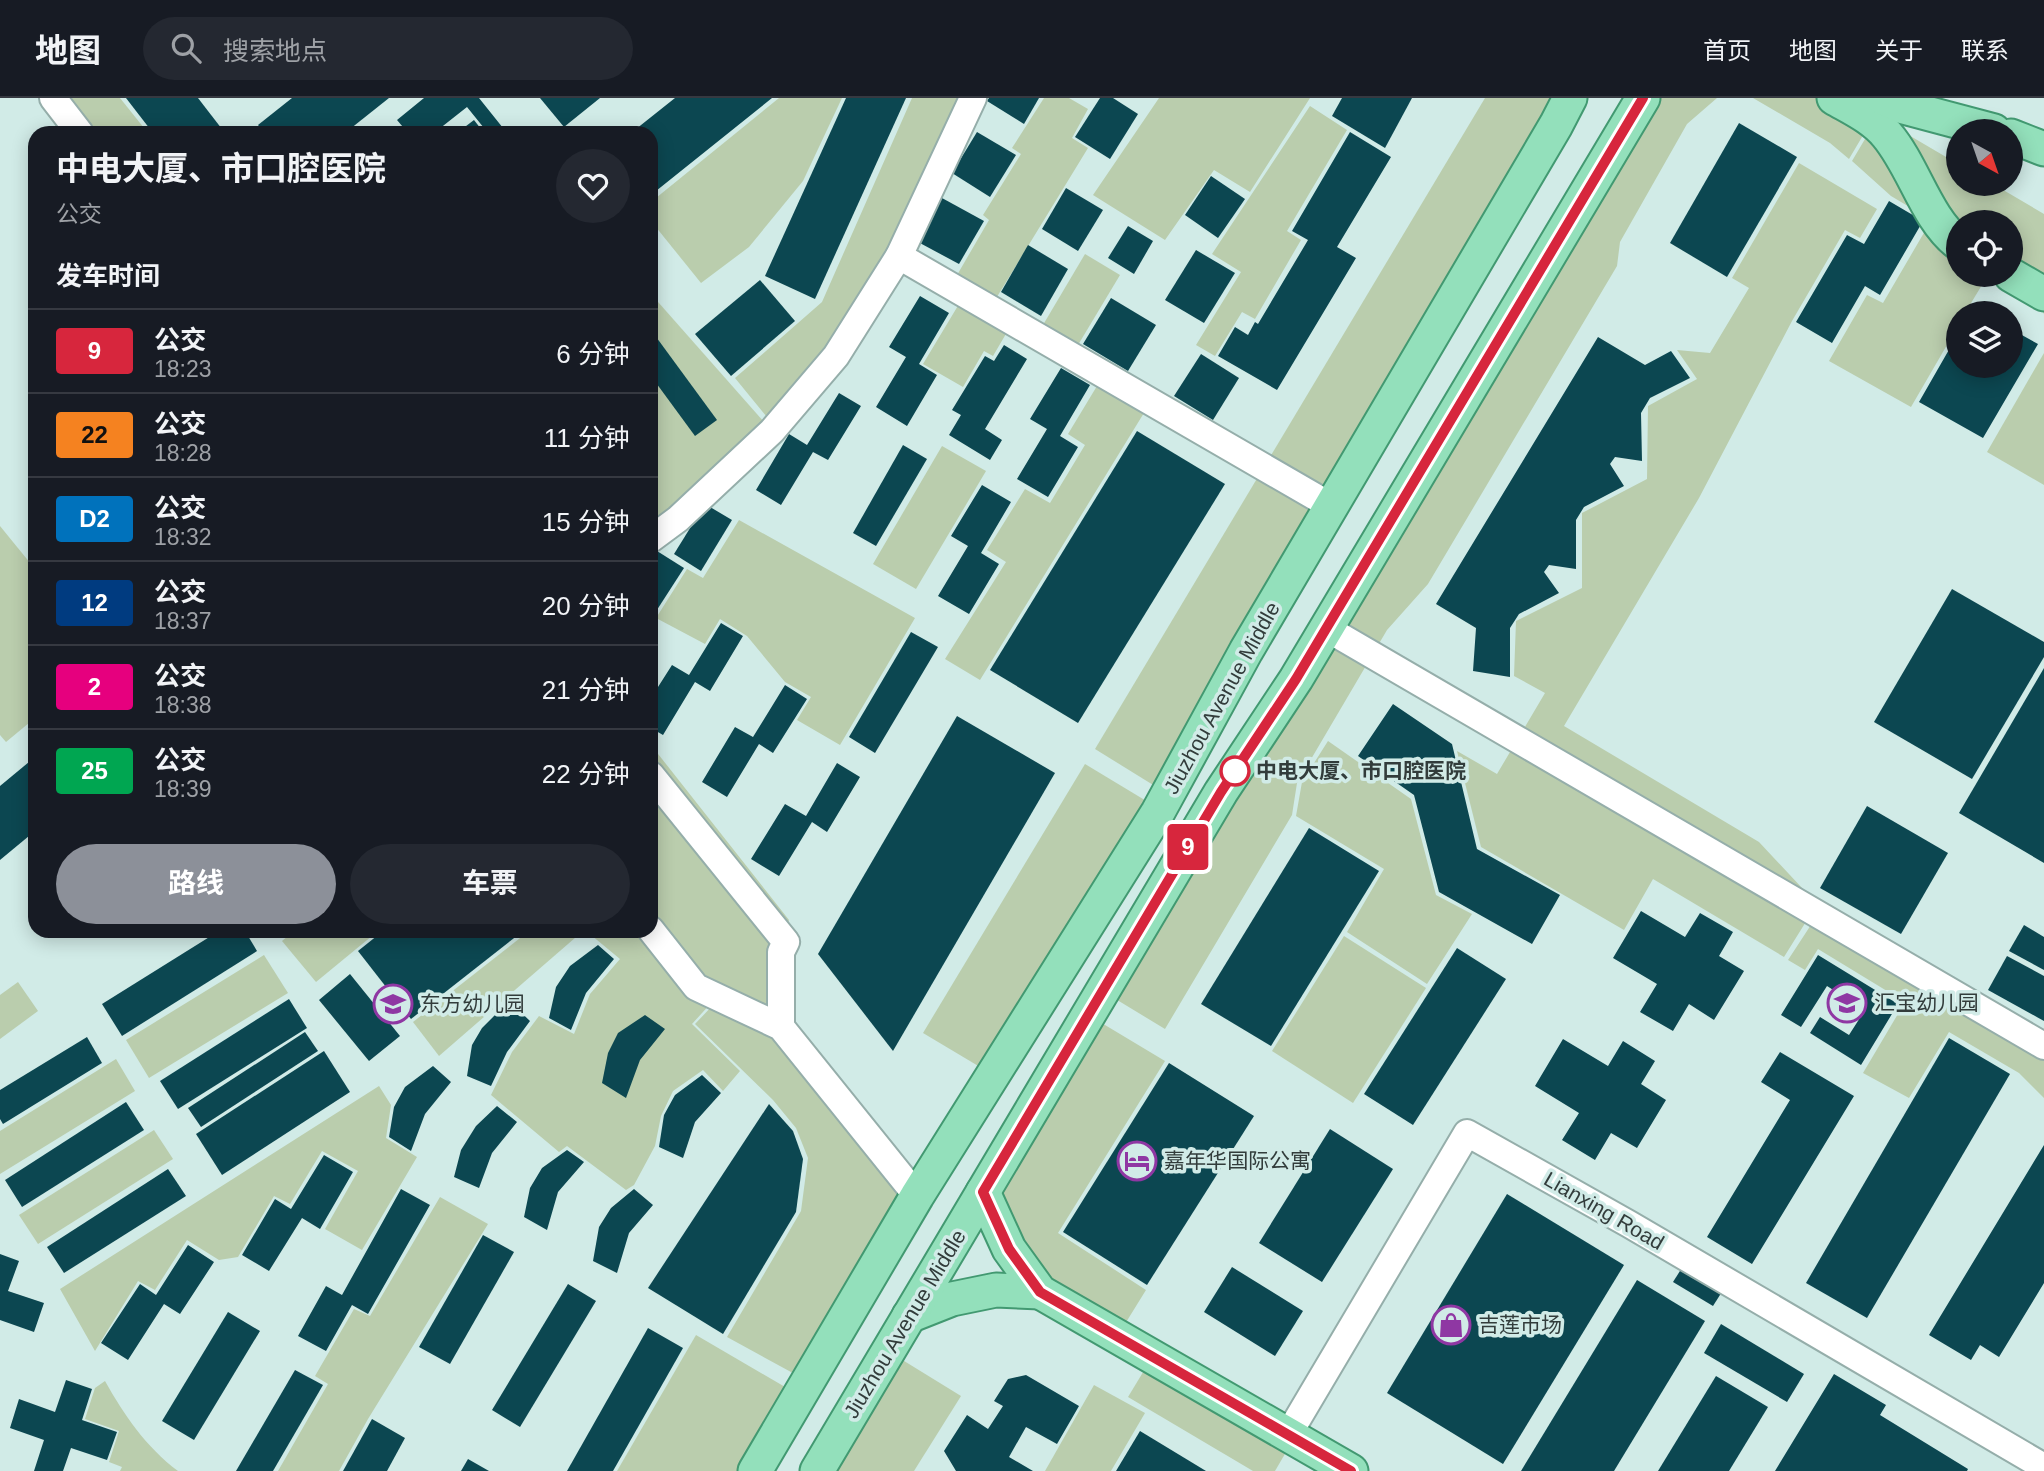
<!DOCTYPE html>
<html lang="zh">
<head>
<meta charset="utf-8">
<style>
	body { margin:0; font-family:Helvetica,"Noto Sans SC",sans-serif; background:#242831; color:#f1f3f6; height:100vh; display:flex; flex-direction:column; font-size:26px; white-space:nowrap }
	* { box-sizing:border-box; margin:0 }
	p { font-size:23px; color:#9ea1a6 }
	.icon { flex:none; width:38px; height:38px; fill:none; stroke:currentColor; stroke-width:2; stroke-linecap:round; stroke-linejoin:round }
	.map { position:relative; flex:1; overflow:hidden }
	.side { position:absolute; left:28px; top:28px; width:630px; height:812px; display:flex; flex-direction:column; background:#171b24; border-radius:21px; box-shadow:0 4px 18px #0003 }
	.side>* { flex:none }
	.badge { padding:0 14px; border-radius:5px; font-size:24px; line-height:46px }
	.needle { width:46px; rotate:140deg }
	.controls { position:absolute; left:1946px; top:21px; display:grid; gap:14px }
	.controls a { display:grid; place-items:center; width:77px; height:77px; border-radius:50%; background:#171b24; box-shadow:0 4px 18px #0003; font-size:35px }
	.map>.badge { position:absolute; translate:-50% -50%; box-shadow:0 0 0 4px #fff }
	h2 { padding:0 28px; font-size:26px; line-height:63px }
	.round { display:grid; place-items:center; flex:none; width:74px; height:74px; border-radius:37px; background:#242831 }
	.overview { display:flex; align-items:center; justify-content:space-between; height:119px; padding:0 28px }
	h1 { font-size:33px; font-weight:700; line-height:52px }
	.primary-button { display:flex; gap:14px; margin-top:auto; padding:14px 28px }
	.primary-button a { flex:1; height:80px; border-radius:42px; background:#8c9099; color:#fff; font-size:28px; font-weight:700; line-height:80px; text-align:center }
	.primary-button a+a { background:#242831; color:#f1f3f6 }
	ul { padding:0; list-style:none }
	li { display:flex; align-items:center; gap:21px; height:84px; padding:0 28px; border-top:2px solid #363941 }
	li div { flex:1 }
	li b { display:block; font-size:26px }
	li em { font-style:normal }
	li .badge { min-width:77px; font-weight:700; text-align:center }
	header { display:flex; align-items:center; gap:42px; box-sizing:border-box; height:98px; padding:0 35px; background:#171b24; border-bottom:2px solid #363941 }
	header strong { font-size:33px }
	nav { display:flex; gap:38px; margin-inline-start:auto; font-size:24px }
	.search { width:490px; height:63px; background:#242831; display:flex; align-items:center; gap:18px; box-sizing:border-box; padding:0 24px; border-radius:38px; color:#9ea1a6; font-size:26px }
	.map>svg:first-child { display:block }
</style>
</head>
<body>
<header>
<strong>地图</strong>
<div class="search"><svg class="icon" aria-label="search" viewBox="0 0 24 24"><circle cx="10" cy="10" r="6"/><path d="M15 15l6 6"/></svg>搜索地点</div>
<nav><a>首页</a><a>地图</a><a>关于</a><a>联系</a></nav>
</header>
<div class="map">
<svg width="2044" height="1373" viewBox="0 0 2044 1373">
	<rect width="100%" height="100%" fill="#d1ebe7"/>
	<g fill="#bacdad">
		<polygon points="62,0 120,0 148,35 89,35"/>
		<polygon points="779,0 842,0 803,83 749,149 701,185 651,123 651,104"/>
		<polygon points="912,0 964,0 896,155 771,324 735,280 822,204"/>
		<polygon points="1044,0 1069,0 1088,11 1072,40 1088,50 992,207 953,184 989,122 983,117 1021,56 1012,50"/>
		<polygon points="1159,0 1310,0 1250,94 1214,72 1165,142 1093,97"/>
		<polygon points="1485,0 1572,0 1158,690 1095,651"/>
		<polygon points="1650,0 1717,0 1687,26 1620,144 1617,168 1428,486 1387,532 1297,685 1292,717 1165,931 1104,894"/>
		<polygon points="1753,0 1846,0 1875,17 1849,61 1830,45"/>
		<polygon points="1310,8 1347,32 1287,133 1301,142 1255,221 1242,214 1215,258 1196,247 1241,174 1212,156"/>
		<polygon points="1878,19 1958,66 1958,86 1993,86 2044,116 2044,216 2011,168 2011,124 1958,124 1958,138 1891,98 1852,63"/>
		<polygon points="1799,65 1877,111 1860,140 1845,132 1792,223 1699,400 1564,628 1759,744 1817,806 1784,859 1653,781 1624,832 1481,749 1457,653 1497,676 1545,595 1514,578 1516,523 1582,490 1582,415 1647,381 1648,308 1697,281 1677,252 1710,255 1749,190 1732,180"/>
		<polygon points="1925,133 1958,153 1958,177 1988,177 1965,215 1958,215 1958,228 1911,309 1829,263 1867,197 1883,205"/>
		<polygon points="1085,156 1120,177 1075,252 1040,232"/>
		<polygon points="651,196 772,333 651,441"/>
		<polygon points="962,201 1010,229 993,258 984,253 963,289 923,266"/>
		<polygon points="2044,255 2044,387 1987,354"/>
		<polygon points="1100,283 1147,310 980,582 945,561 1006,464 987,452 1025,391 1050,405 1085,347 1068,336"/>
		<polygon points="942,348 986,373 916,491 873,466"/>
		<polygon points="739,422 915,520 840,647 797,622 811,599 785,584 747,538 720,521 705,546 656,520 687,471 703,480"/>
		<polygon points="0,428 35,471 35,620 6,644 0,637"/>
		<polygon points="1328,643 1411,701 1436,797 1472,816 1427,886 1347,834 1384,771 1296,718 1302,684"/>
		<polygon points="651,647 789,822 777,854 774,919 699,883 651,823"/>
		<polygon points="1085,666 1148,704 985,972 923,935"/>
		<polygon points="1822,810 2044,941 2044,1000 2019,975 1949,934 1909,1000 1863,975 1905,904 1818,851 1805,872 1788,862"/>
		<polygon points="294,833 378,833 316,884 282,843"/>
		<polygon points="529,833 583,833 439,958 413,924"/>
		<polygon points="596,833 646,833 713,903 692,926 740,973 723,993 703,972 673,993 661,1018 655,1048 634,1087 626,1092 567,1048 559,1054 491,997 512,954 539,918 574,936 590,896 620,861 591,837"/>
		<polygon points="1344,838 1426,890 1353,1005 1272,953"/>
		<polygon points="264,857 288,895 149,980 126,942"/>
		<polygon points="18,884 38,913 0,941 0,897"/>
		<polygon points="715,905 777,933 907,1099 802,1280 727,1239 801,1113 808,1060 796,1030 773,1002 695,926"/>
		<polygon points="1095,921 1165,963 1058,1135 1146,1192 1120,1234 1045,1189 990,1091"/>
		<polygon points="116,961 135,993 0,1076 0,1033"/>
		<polygon points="379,988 391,1007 386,1040 417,1059 362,1152 325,1131 358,1073 322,1053 290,1106 274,1098 238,1159 219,1162 187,1142 155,1192 138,1183 95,1253 60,1191"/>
		<polygon points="154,1032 173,1061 38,1146 19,1117"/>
		<polygon points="440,1099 488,1126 368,1321 339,1373 278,1373 328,1286 315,1278 354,1211 370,1218"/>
		<polygon points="696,1237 792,1293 746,1373 617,1373"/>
		<polygon points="896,1258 961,1298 914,1373 825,1373"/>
		<polygon points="1148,1266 1289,1349 1275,1373 1253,1373 1128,1299"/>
		<path d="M105,1283c19,34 41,66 73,90h-58l2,-4 -13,-5 10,-31 -34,-12 10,-31z"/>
		<polygon points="1094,1287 1145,1315 1111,1373 1045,1373"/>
	</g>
	<g fill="#0c4751">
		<polygon points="126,0 198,0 225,35 153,35"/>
		<polygon points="292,0 389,0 345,35 264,35 258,27"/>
		<polygon points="424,0 479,0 507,35 488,35 467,9 434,35 408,35 397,22"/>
		<polygon points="540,0 600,0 564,29"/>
		<polygon points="675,0 772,0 651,97 651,35 631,35"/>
		<polygon points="846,0 906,0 815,201 765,178"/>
		<polygon points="989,0 1039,0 1024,26 987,3"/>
		<polygon points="1100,0 1113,0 1138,16 1110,61 1075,39"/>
		<polygon points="1342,0 1412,0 1385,50 1332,18"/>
		<polygon points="474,22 484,35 457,35"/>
		<polygon points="1739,25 1797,59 1727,179 1670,145"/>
		<polygon points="977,34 1016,57 990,99 952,75"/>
		<polygon points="1350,34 1391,59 1337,149 1356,160 1277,292 1218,258 1235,229 1248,237 1255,224 1258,226 1308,142 1292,133"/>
		<polygon points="1211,78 1245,101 1218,140 1185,117"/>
		<polygon points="1066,90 1103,112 1078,153 1042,131"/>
		<polygon points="942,100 984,123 959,166 918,144"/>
		<polygon points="1889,103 1923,123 1880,197 1865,188 1832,245 1796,224 1847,137 1864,146"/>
		<polygon points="1128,128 1153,143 1134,176 1108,160"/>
		<polygon points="1028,147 1068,171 1041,218 1001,194"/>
		<polygon points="1196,152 1235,175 1204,225 1165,202"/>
		<polygon points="760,182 795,223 731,278 695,236"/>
		<polygon points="920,198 949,215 919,266 937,277 907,328 876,309 906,259 889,249"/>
		<polygon points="1111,200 1156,227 1128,273 1083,246"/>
		<polygon points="2011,231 2038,246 1983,340 1919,304 1958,236 1958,268 2011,268"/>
		<polygon points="651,232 717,322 695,338 651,278"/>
		<polygon points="1598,239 1645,267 1671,253 1690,280 1650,300 1641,315 1642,363 1615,359 1610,366 1624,388 1584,409 1576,422 1576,471 1549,467 1544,474 1559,495 1519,516 1510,530 1510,579 1473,573 1476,530 1436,506"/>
		<polygon points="1004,247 1027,261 985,331 1002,342 990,362 949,337 961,317 952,312 985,258 994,263"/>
		<polygon points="1201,256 1239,280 1213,322 1174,298"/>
		<polygon points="1061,270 1090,287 1060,338 1078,349 1048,399 1017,381 1047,331 1030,321"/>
		<polygon points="839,295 861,308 828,362 813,354 781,407 756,392 789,336 807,347"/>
		<polygon points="1137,333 1225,386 1078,625 990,572"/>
		<polygon points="903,347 927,361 876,448 853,435"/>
		<polygon points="982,387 1011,404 981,455 999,466 969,516 938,498 968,448 951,438"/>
		<polygon points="705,406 732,422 701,473 674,456"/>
		<polygon points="657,453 684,470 653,518 651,517 651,463"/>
		<polygon points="1952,491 2044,544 2044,559 1972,681 1874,624"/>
		<polygon points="721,525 743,538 710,593 695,584 663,637 651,630 651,600 672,567 689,577"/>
		<polygon points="911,534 938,549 875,655 849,639"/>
		<polygon points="2044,570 2044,765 1959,715"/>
		<polygon points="785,587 807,601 773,655 759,646 727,699 702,684 735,629 753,639"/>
		<polygon points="1393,606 1452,646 1477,751 1560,797 1532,846 1439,794 1414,697 1358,658"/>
		<polygon points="957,618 1055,675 893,953 818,856"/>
		<polygon points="35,659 35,733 0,762 0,688"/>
		<polygon points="837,665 860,679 827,734 812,724 779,778 751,761 785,706 806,718"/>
		<polygon points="1867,708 1948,755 1901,836 1820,790"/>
		<polygon points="1309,730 1379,773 1271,948 1201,906"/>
		<polygon points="1641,813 1685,839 1700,815 1733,834 1719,858 1744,873 1714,922 1689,906 1673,933 1640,914 1657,886 1613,860"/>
		<polygon points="2024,827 2044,839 2044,872 2009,853"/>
		<polygon points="219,833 245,833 257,853 122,938 102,906"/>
		<polygon points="383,833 523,833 411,921 358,853"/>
		<polygon points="598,847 614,861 586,895 571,932 549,920 556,889 570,868"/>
		<polygon points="1457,850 1506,881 1413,1027 1364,996"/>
		<polygon points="1818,857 1898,906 1861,967 1810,935 1820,919 1849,937 1865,912 1827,888 1801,929 1781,917"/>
		<polygon points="2007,858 2044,878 2044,923 1988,892"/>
		<polygon points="350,876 400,938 369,963 319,902"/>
		<polygon points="289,901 307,930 178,1011 160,983"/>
		<polygon points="509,903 530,923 507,954 491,988 467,978 472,947 482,930"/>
		<polygon points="645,917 665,931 640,962 626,1000 602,985 608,955 618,935"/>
		<polygon points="305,934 318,953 201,1029 188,1010"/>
		<polygon points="87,939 102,965 3,1026 0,1021 0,992"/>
		<polygon points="1949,940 2010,976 1867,1220 1806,1185"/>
		<polygon points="1563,941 1608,968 1623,943 1655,963 1641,986 1666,1002 1637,1050 1611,1035 1595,1062 1562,1042 1579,1015 1535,988"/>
		<polygon points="324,953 350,994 222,1077 196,1036"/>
		<polygon points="1780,954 1854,998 1752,1166 1707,1139 1790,1002 1761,984"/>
		<polygon points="1169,965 1254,1018 1147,1187 1063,1134"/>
		<polygon points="433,968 451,984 425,1016 411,1053 389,1039 394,1009 405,989"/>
		<polygon points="702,977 721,995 695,1024 683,1060 659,1049 664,1017 675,997"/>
		<polygon points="126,1004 144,1032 22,1109 5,1082"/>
		<polygon points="769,1006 793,1033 803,1061 796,1114 723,1236 648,1190"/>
		<polygon points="497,1008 517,1024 492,1055 479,1090 454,1079 461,1052 476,1028"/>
		<polygon points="1330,1031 1393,1071 1322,1184 1259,1145"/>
		<polygon points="2044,1047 2044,1185 1999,1259 1980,1247 1971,1262 1929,1237"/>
		<polygon points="567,1052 584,1064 558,1094 547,1132 524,1119 530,1090 542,1070"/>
		<polygon points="324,1057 353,1074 320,1131 302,1120 269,1173 242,1157 275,1101 291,1111"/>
		<polygon points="168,1071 186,1098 64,1175 47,1149"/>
		<polygon points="401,1091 430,1107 368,1216 352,1207 326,1253 298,1238 326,1188 342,1197"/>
		<polygon points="634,1091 653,1107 629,1135 617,1175 593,1163 599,1129 611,1110"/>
		<polygon points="1507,1096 1624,1167 1503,1366 1387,1295"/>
		<polygon points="483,1137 514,1154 450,1266 419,1249"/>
		<polygon points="188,1147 214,1164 180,1216 164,1206 128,1262 101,1245 140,1186 156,1197"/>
		<polygon points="0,1156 19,1163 8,1193 44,1205 34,1234 0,1222"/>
		<polygon points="1685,1165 1725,1189 1713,1208 1673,1184"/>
		<polygon points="1232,1169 1303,1213 1275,1258 1204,1214"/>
		<polygon points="1637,1182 1705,1223 1614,1373 1521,1373"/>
		<polygon points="568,1186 596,1203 520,1329 492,1312"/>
		<polygon points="228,1214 260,1233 194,1342 162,1323"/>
		<polygon points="1721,1226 1804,1276 1787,1304 1704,1255"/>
		<polygon points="648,1230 683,1250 613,1373 567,1373"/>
		<polygon points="295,1272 323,1287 273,1373 236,1373"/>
		<polygon points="1834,1276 1886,1307 1880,1317 1968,1371 1967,1373 1775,1373"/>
		<polygon points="1026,1277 1079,1308 1057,1346 1026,1329 1009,1359 1033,1373 956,1373 944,1353 967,1317 988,1331 1003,1308 994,1303 1008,1281"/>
		<polygon points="1716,1278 1768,1309 1729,1373 1658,1373"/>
		<polygon points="66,1282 92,1291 82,1322 117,1334 107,1362 71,1350 63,1373 34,1373 44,1342 10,1330 19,1301 55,1314"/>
		<polygon points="372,1321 405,1340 387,1373 343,1373"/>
		<polygon points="1140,1333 1206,1373 1116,1373"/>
		<polygon points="468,1361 489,1373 461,1373"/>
	</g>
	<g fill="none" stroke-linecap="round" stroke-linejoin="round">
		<defs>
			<g id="minor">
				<polyline points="53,0 80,35"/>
				<polyline points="899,158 1331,408"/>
				<polyline points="651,441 678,421 772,333 836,258 899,158 973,0"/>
				<polyline points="1326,530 2044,948"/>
				<polyline points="651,677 786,844 781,854 781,929"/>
				<polyline points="651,832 696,889 781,929 917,1098"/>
				<polyline points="1288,1337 1467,1035 1629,1126 2044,1369"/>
			</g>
			<g id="major">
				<path d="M1834,0c19,11 39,20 53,37 27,32 39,83 71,108"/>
				<polyline points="1883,0 1904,9 1994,33"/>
				<polyline points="2011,38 2044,51"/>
				<polyline points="2011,177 2044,196"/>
				<polyline points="983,1094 1009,1151 1040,1194 1351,1373"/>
				<polyline points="909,1218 952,1201 996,1192 1040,1194"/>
				<polyline points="755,1373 917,1098 1158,714 1246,553 1556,27 1570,0"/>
				<polyline points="817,1373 1221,694 1296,581 1643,0"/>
			</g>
		</defs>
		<use href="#minor" stroke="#95aeaa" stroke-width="30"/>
		<use href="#major" stroke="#429971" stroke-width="37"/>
		<use href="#minor" stroke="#fff" stroke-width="26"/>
		<use href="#major" stroke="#93e0bb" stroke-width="33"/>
	</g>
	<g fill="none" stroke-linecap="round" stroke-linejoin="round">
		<defs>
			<polyline id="line" points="1351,1373 1040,1194 1009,1151 983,1094 1221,694 1296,581 1643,0"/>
		</defs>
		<use href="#line" stroke="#fff" stroke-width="16"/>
		<use href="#line" stroke="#d7263d" stroke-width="10"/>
	</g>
	<defs>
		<symbol id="school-ring" viewBox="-11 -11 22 22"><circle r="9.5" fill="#d1ebe7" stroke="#8f37a3" stroke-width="1.5"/><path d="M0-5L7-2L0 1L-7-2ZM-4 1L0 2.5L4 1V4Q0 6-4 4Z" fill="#8f37a3"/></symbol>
		<symbol id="hotel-ring" viewBox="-11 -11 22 22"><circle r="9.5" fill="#d1ebe7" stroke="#8f37a3" stroke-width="1.5"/><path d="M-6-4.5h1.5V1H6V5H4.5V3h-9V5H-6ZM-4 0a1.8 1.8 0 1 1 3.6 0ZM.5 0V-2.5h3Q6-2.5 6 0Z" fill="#8f37a3"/></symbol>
		<symbol id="shop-ring" viewBox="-11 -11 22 22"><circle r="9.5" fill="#d1ebe7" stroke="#8f37a3" stroke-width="1.5"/><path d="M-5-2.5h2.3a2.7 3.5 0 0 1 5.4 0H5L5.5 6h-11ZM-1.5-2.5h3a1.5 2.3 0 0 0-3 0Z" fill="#8f37a3"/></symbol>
	</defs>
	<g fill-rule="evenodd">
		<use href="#school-ring" x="1825" y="883" width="44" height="44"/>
		<use href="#school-ring" x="371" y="884" width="44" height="44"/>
		<use href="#hotel-ring" x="1115" y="1041" width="44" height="44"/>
		<use href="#shop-ring" x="1429" y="1205" width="44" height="44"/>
	</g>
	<circle fill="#fff" stroke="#d7263d" stroke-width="3.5" cx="1235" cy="673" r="14"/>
	<g text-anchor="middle" stroke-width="7" stroke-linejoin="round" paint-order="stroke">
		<g font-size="21" fill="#323c3b" stroke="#d1ebe7">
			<text transform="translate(1222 600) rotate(-61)" y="7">Jiuzhou Avenue Middle</text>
			<text transform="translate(1604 1113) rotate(30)" y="7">Lianxing Road</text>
			<text transform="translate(905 1226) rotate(-59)" y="7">Jiuzhou Avenue Middle</text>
		</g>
		<g font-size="21" font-weight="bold" fill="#323c3b" stroke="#d1ebe7" text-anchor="start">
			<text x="1256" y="680">中电大厦、市口腔医院</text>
		</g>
		<g font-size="21" fill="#323c3b" stroke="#d1ebe7" text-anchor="start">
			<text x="1874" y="912">汇宝幼儿园</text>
			<text x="420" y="913">东方幼儿园</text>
			<text x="1164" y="1070">嘉年华国际公寓</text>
			<text x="1478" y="1234">吉莲市场</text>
		</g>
	</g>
</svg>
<div class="controls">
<a><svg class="needle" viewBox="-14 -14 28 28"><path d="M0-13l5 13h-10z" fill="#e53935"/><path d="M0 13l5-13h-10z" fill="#9ea1a6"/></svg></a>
<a><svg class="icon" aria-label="locate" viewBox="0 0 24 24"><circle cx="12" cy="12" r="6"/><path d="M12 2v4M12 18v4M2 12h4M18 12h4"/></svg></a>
<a><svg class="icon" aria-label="layers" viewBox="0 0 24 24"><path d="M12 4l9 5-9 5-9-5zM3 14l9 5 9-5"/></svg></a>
</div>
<b class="badge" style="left:1188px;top:749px;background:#d7263d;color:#fff">9</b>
<section class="side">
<div class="overview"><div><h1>中电大厦、市口腔医院</h1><p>公交</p></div><a class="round"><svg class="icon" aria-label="heart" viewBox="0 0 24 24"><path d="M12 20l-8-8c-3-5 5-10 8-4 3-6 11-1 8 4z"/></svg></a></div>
<h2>发车时间</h2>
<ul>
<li><span class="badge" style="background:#d7263d;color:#fff">9</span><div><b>公交</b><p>18:23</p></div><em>6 分钟</em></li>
<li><span class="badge" style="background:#f58220;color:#111">22</span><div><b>公交</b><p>18:28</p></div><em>11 分钟</em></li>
<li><span class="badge" style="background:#0072bc;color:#fff">D2</span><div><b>公交</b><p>18:32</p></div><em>15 分钟</em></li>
<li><span class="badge" style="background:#003b80;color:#fff">12</span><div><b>公交</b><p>18:37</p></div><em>20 分钟</em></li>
<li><span class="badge" style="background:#e6007e;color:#fff">2</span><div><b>公交</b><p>18:38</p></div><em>21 分钟</em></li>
<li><span class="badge" style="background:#00a651;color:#fff">25</span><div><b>公交</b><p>18:39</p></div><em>22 分钟</em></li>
</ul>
<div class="primary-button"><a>路线</a><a>车票</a></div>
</section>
</div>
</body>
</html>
